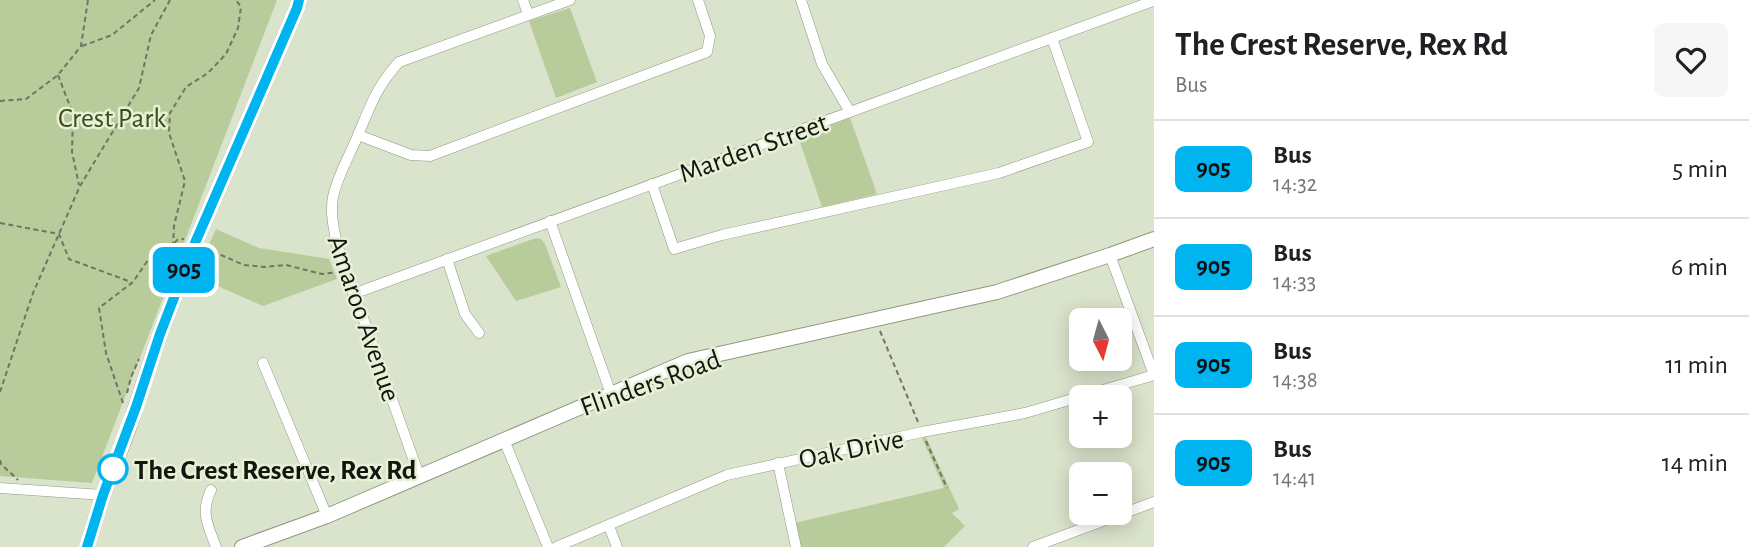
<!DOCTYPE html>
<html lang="en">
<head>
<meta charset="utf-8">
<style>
	body { margin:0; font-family:"Alegreya Sans",sans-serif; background:#f6f6f6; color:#202124; height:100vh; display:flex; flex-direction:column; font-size:26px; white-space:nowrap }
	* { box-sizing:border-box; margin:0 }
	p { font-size:23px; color:#757577 }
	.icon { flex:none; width:38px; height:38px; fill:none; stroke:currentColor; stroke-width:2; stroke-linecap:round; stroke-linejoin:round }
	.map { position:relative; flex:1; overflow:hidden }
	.panel { display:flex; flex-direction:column; background:#fff; width:595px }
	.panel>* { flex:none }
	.badge { padding:0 14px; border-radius:10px; font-size:24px; line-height:46px }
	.needle { width:46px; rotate:174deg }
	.tools { position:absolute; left:1069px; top:308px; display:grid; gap:14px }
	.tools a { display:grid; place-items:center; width:63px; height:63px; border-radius:10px; background:#fff; box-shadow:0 4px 18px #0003; font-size:35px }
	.map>.badge { position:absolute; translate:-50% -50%; box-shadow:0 0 0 4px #fff }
	.round { display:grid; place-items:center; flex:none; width:74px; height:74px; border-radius:10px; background:#f6f6f6 }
	.headline { display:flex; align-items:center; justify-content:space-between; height:119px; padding:0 21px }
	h1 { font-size:33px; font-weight:700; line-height:52px }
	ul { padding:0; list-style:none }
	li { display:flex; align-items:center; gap:21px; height:98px; padding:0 21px; border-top:2px solid #e0e0e0 }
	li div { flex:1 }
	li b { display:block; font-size:26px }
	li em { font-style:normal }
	li .badge { min-width:77px; font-weight:700; text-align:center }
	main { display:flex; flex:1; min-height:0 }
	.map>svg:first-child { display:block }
</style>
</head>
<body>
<main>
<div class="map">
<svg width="1154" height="547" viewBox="0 0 1154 547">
	<rect width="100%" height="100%" fill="#dae3cb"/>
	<g fill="#b8cb9a">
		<polygon points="0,0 277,0 92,483 0,476"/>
		<polygon points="570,8 597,82 556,98 529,21"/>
		<polygon points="850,118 877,194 822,207 798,136"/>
		<polygon points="216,229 259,248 329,259 337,279 263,306 195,276"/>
		<polygon points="536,238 541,239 545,244 561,287 516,301 486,256"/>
		<polygon points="926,437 959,509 952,513 965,526 944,547 801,547 795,523 944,488 922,438"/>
	</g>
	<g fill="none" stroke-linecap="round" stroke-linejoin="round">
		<defs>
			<g id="street">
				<polyline points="523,0 528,14"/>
				<polyline points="801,0 822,64 850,112"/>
				<polyline points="358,135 411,155 430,156 707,52 710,36 698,0"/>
				<polyline points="652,184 674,249 722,235 999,173 1088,142 1052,38"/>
				<polyline points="550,221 611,394"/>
				<polyline points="1110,255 1154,375"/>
				<polyline points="447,259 465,314 479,333"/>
				<polyline points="353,294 1153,1"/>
				<polyline points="263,363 327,516"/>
				<polyline points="504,440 548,547"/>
				<polyline points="778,463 796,547"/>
				<path d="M419,475l-82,-230c-3,-16 -7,-32 -4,-48 4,-19 14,-37 22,-55 14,-32 20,-54 44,-80l171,-62"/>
				<polyline points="0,488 103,495"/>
				<path d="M211,490c-11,23 -3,35 5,57"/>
				<polyline points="609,526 617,547"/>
				<polyline points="556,547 727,475 922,432 1025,413 1154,375"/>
				<polyline points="1033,547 1154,502"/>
			</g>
			<g id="secondary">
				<polyline points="87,547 103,495 128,430 160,334 195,243 297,8 299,0"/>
				<polyline points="242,547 327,516 688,361 997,292 1110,255 1154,239"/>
			</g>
		</defs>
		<use href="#street" stroke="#8f9881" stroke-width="11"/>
		<use href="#secondary" stroke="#8f9881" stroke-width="16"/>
		<g stroke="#6f7565" stroke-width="2" stroke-dasharray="5 3.5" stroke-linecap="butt">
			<polyline points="82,46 112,35 155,0"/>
			<polyline points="58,75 73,114 72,152 79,185"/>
			<polyline points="0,101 26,99 58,75 81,46 88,0"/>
			<polyline points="0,223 59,234 69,259 131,282"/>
			<polyline points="205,248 244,265 264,267 286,265 322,274 338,272"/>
			<polyline points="172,268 173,245 177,240 184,239"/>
			<polyline points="880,331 918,422"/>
			<polyline points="0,392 33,293 80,186 139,88 151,35 170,0"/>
			<polyline points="127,393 131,377 139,359"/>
			<polyline points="123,403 106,353 99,308 133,282 148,260 173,245 174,226 185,181 169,133 170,113 186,87 208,73 226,54 238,28 241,7 236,0"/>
			<polyline points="926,441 947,488"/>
			<polyline points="0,460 1,464 18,480"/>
		</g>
		<use href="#street" stroke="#fff" stroke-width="10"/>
		<use href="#secondary" stroke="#fff" stroke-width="14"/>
	</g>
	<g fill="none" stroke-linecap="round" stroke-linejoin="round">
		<defs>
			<polyline id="line" points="87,547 103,495 136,407 160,334 195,243 297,8 299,0"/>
		</defs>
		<use href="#line" stroke="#fff" stroke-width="16"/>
		<use href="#line" stroke="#00b5ef" stroke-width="10"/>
	</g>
	<circle fill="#fff" stroke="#00b5ef" stroke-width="3.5" cx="113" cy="469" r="14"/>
	<g text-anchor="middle" stroke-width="5" stroke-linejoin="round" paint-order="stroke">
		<g font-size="28" fill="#3b4c15" stroke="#e7f1d8">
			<text x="112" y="127">Crest Park</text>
		</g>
		<g font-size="28" fill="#13160e" stroke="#e7f1d8">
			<text transform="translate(753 147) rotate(-20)" y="10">Marden Street</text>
			<text transform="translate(365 318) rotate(71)" y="10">Amaroo Avenue</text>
			<text transform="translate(650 382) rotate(-20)" y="10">Flinders Road</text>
			<text transform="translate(851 448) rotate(-12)" y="10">Oak Drive</text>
		</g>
		<g font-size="28" font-weight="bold" fill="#13160e" stroke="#e7f1d8" text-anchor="start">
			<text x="134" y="479">The Crest Reserve, Rex Rd</text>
		</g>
	</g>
</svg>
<div class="tools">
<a><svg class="needle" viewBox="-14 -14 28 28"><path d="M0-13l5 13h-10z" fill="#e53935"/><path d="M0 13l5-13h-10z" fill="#757577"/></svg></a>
<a>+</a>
<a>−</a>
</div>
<b class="badge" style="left:184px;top:270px;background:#00b5ef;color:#111">905</b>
</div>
<section class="panel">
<div class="headline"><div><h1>The Crest Reserve, Rex Rd</h1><p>Bus</p></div><a class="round"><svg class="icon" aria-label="heart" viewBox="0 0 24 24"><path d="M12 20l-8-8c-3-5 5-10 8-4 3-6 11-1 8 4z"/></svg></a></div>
<ul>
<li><span class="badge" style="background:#00b5ef;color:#111">905</span><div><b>Bus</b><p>14:32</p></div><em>5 min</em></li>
<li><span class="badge" style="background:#00b5ef;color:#111">905</span><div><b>Bus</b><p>14:33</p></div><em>6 min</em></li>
<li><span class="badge" style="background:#00b5ef;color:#111">905</span><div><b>Bus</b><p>14:38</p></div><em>11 min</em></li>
<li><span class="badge" style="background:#00b5ef;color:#111">905</span><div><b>Bus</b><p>14:41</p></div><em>14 min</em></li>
</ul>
</section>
</main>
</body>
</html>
